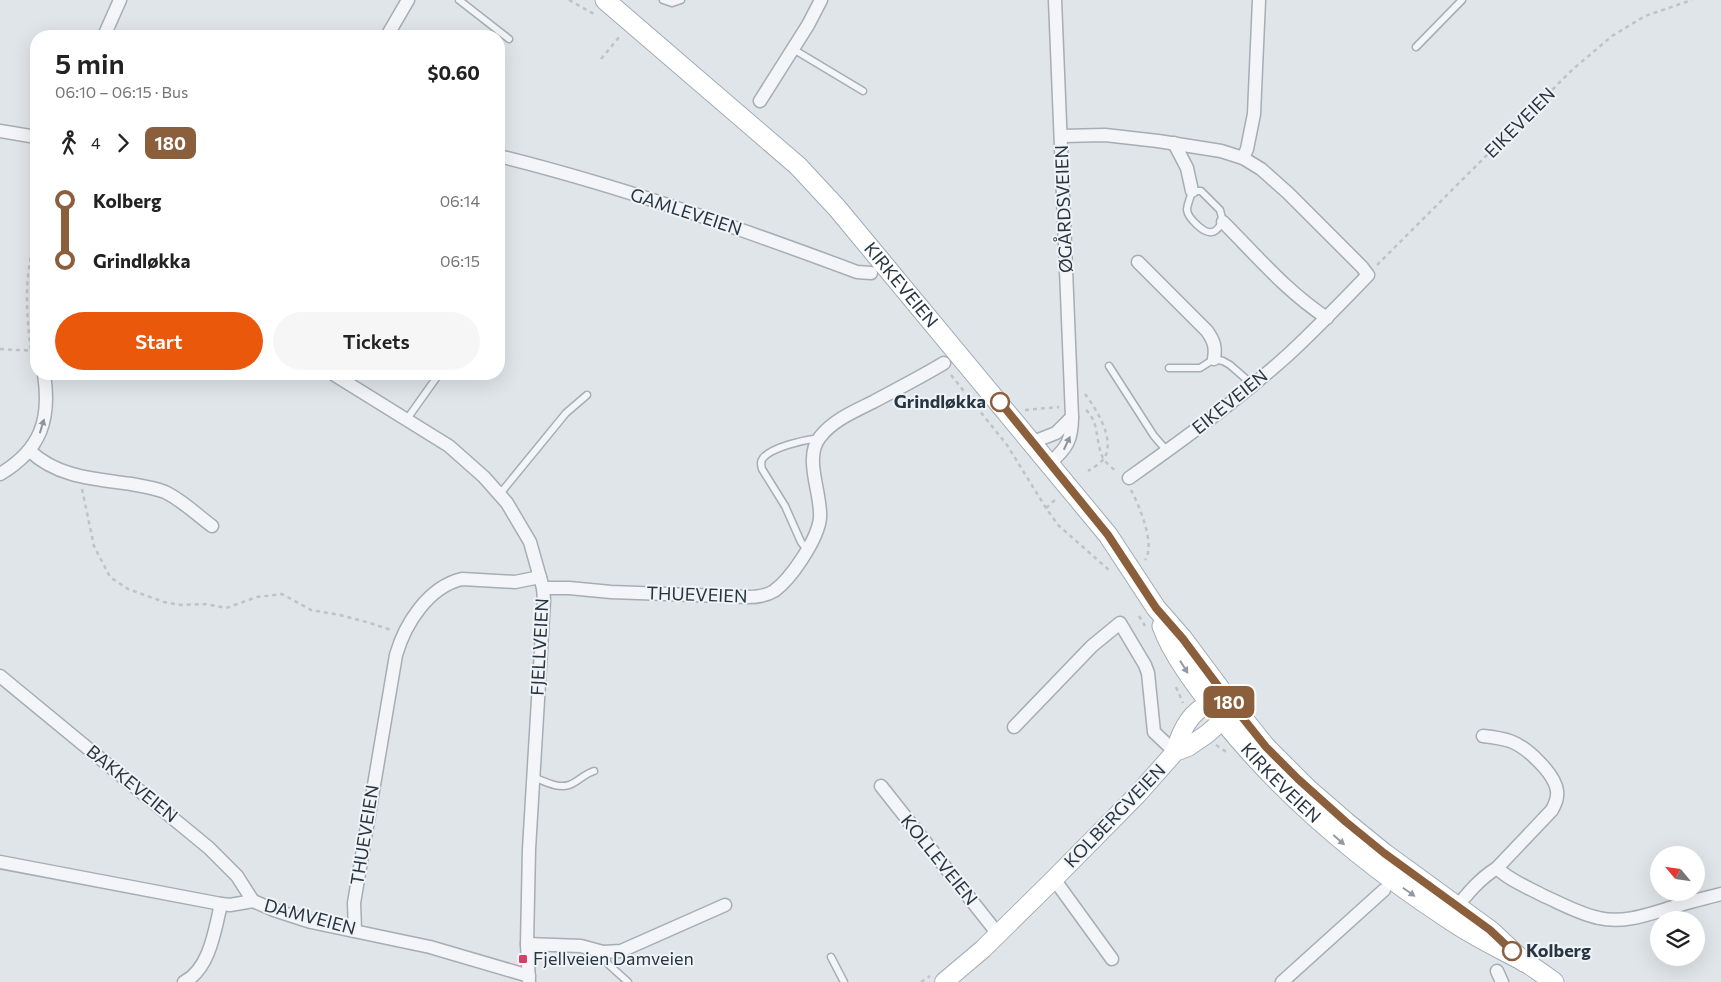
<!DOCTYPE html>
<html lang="en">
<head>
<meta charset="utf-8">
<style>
	body { margin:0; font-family:Commissioner,sans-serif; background:#f6f6f6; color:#222; height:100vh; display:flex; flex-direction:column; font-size:19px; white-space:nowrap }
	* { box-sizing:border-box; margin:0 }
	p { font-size:16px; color:#767676 }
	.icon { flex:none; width:28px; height:28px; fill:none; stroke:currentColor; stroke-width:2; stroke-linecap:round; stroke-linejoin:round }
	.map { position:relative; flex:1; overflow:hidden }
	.side { position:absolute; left:30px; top:30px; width:475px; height:350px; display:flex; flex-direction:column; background:#fff; border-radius:20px; box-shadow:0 5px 20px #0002 }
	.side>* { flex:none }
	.badge { padding:0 10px; border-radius:8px; font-size:18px; line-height:32px }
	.needle { width:32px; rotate:299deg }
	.buttons { position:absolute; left:1650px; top:846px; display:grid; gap:10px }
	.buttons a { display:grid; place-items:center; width:55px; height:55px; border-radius:50%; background:#fff; box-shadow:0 5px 20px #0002; font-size:25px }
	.map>.badge { position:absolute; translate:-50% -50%; box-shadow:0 0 0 2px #fff }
	.legs { display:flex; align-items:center; gap:8px; height:55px; padding:0 25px; font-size:16px }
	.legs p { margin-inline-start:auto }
	.summary { display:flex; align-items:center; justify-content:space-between; height:85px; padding:0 25px }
	h1 { font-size:28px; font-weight:600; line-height:38px }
	.button { display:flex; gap:10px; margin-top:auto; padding:10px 25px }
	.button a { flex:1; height:58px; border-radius:30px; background:#ea580c; color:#fff; font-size:20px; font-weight:600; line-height:58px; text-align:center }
	.button a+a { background:#f6f6f6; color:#222 }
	ul { padding:0 25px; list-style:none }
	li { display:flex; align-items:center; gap:18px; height:60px; font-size:19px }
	li i { display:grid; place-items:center; width:8px; height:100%; margin:0 6px; background:currentColor }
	li i::after { content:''; width:12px; height:12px; margin:-6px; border:4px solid; border-radius:50%; background:#fff }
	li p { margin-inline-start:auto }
	li:first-child i { background:linear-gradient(#0000 50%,currentColor 0) }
	li:last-child i { background:linear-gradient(currentColor 50%,#0000 0) }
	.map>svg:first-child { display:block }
</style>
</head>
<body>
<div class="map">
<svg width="1721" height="982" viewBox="0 0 1721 982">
	<rect width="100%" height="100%" fill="#e0e5ea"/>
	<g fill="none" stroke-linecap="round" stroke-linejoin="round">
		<defs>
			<g id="lane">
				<polyline points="459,0 509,39"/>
				<polyline points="663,0 672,3 681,0"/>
				<polyline points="1416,47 1462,0"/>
				<polyline points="793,49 863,91"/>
				<path d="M1192,191h9l19,19 3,12c-3,3 -6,10 -11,10 -8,2 -24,-14 -25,-22 0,-6 4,-13 5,-19z"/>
				<polyline points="1109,366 1154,436 1167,451"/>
				<polyline points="1169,368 1200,368 1214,359 1223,361 1230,365 1253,385"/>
				<polyline points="407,419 439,374"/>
				<polyline points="499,495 566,413 587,395"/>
				<path d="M807,550l-6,-8 -16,-36 -23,-37c-1,-4 -2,-7 1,-11 9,-11 41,-18 56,-20"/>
				<path d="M533,777c11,4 25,12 36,8 9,-3 15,-11 25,-14"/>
				<polyline points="603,952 608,964 628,982"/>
				<polyline points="831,957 844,982"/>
			</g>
			<g id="street">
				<polyline points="104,36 120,0"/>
				<polyline points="387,36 408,0"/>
				<polyline points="760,101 808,25 821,0"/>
				<polyline points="0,131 36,137"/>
				<path d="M1062,136l43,-1 53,6 63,10 22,7 18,11 27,24 74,74 6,8c-26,27 -52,54 -79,79 -50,45 -105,85 -160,124"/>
				<polyline points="1174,143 1187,168 1192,191"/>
				<path d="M499,156c121,30 240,72 358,116l14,1"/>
				<polyline points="1243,158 1247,149 1254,114 1259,0"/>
				<path d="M1223,222c33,33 64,70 104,96"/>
				<path d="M1138,262l69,69c7,10 9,16 7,28"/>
				<polyline points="333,374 449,446 484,477 507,503 530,542 543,588 544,600 529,849 527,944 529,982"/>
				<polyline points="1033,442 1056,433 1072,417"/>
				<path d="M30,451c27,26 65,28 101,33 11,2 24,4 34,8 17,8 32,23 47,34"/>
				<path d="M1050,463c17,-15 22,-23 22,-46l-17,-417"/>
				<path d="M0,474c41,-24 51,-55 44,-100"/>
				<path d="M543,588h26l42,4 137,5c9,0 18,-1 26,-6 17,-12 44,-52 46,-73 2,-24 -17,-60 0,-81 13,-17 35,-26 53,-35 24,-13 48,-25 71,-39"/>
				<polyline points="0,676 209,848 237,876 253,901"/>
				<polyline points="1014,727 1092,646 1120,623 1145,665 1148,673 1154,732 1175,752"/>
				<path d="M1483,736c9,1 18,2 27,5 17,6 45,33 47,50 1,8 -2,13 -5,19l-55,58"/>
				<polyline points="881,786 998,934"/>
				<polyline points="0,862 221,904 230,905 253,901 274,910 311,922 430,947 529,976"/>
				<polyline points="1054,879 1112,959"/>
				<path d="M1454,911c12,-16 25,-32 43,-43 12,12 30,19 45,27 18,8 37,19 57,23 25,6 50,-4 74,-11 16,-5 32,-9 48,-13"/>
				<path d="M355,930l-1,-27 42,-248c9,-31 32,-68 66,-76l53,3 25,-5"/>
				<polyline points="527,944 581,946 603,952 621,951 725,905"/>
				<polyline points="1497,971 1502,982"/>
				<path d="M184,982c26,-13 31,-53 37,-78"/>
				<polyline points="1282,982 1384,890"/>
			</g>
			<path id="secondary" d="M944,982l39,-33 71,-70 83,-84 38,-43 13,-5 19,-13 16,-14 7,-18c-6,0 -15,-1 -21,2 -20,8 -29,29 -34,48"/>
			<g id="primary">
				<path id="s1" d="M605,0l193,166 39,42 271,327 48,73 27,31 47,63 36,45 42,42 38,33 38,31 107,78 33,31"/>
				<path id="s2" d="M1162,626c11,31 39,66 59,92 64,80 141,144 226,200 24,17 50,29 76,43 11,6 21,14 31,21"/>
			</g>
		</defs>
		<use href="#lane" stroke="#a5adb5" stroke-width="9"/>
		<use href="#street" stroke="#a5adb5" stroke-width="15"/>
		<use href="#secondary" stroke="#a5adb5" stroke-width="20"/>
		<use href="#primary" stroke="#9fabb6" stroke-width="21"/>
		<g stroke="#bec3c9" stroke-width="2.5" stroke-dasharray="4 4" stroke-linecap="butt">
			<polyline points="569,0 594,14"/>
			<polyline points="601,59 620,36"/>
			<polyline points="1377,265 1573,69 1612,36 1645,16 1692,0"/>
			<polyline points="0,349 36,351"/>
			<path d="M33,365c-6,-41 -11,-87 3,-127"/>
			<polyline points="951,375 1007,445 1046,508 1058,525 1109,570"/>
			<path d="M1085,394c11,15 31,45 19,65 -4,4 -11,9 -16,12"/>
			<polyline points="1025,410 1059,407"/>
			<path d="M1086,410c14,13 9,32 17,48 3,5 9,10 14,14"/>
			<polyline points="82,489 94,546 110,577 128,589 164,602 181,605 206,604 226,608 257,597 282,594 311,610 340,615 370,623 391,630"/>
			<path d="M1131,490c8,15 25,55 14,70"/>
			<polyline points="1046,508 1056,499"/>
			<polyline points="1139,616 1145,626"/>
			<polyline points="1176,687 1183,703"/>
			<polyline points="1216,745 1228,753"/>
			<polyline points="921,982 930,976"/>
		</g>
		<use href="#lane" stroke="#f3f5f8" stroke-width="6"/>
		<use href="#street" stroke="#f3f5f8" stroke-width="12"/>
		<use href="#secondary" stroke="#fff" stroke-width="18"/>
		<use href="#primary" stroke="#fff" stroke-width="19"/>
	</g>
	<defs><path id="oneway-solid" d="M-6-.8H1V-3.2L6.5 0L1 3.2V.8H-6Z" transform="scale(1.25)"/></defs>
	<g fill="#8e959e">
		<use href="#oneway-solid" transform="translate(42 426) rotate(-73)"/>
		<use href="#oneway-solid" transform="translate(1067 443) rotate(-65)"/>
	</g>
	<g fill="#949aa1">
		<use href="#oneway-solid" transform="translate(1184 667) rotate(58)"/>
		<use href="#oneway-solid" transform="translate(1339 840) rotate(41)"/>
		<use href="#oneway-solid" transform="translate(1409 892) rotate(35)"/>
	</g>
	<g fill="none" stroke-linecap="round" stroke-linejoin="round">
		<defs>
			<polyline id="line-1" points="1000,402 1108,535 1156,608 1183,639 1230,702 1266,747 1298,779 1346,822 1384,853 1490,930 1512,951"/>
		</defs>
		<use href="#line-1" stroke="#fff" stroke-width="11"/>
		<use href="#line-1" stroke="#8b5e3c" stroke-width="8"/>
	</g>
	<g fill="#fff" stroke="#8b5e3c" stroke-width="2.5">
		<circle cx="1000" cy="402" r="9"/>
		<circle cx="1512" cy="951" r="9"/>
	</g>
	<rect fill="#d73e69" stroke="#f0f4f7" stroke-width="2" x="518" y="954" width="10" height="10" rx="2.5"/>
	<g text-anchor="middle" stroke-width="4" stroke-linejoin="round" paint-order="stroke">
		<g font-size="18" fill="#283543" stroke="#f0f4f7">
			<text transform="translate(1520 123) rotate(-45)" y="6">EIKEVEIEN</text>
			<text transform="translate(1064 209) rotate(-92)" y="6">ØGÅRDSVEIEN</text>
			<text transform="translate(686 212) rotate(18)" y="6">GAMLEVEIEN</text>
			<text dy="6" stroke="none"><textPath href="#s1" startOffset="412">KIRKEVEIEN</textPath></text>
			<text transform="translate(1230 402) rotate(-39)" y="6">EIKEVEIEN</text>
			<text transform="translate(697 595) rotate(2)" y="6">THUEVEIEN</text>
			<text transform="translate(540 647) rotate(-87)" y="6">FJELLVEIEN</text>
			<text dy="6" stroke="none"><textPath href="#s2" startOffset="198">KIRKEVEIEN</textPath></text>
			<text transform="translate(132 784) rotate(39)" y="6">BAKKEVEIEN</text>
			<text transform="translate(1115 816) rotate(-46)" y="6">KOLBERGVEIEN</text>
			<text transform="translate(365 835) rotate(-81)" y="6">THUEVEIEN</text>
			<text transform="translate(939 860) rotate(51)" y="6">KOLLEVEIEN</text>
			<text transform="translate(310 917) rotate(15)" y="6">DAMVEIEN</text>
		</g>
		<g font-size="18" font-weight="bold" fill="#283543" stroke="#f0f4f7" text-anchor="end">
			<text x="986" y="408">Grindløkka</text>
			<text x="1526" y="957" text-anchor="start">Kolberg</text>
		</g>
		<g font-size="18" fill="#283543" stroke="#f0f4f7" text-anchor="start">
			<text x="533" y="965">Fjellveien Damveien</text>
		</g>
	</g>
</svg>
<div class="buttons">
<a><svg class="needle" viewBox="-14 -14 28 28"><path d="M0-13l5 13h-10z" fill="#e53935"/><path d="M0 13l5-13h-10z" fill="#767676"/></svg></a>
<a><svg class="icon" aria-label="layers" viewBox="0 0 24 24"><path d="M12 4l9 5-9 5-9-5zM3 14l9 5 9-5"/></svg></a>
</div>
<b class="badge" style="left:1229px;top:702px;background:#8b5e3c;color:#fff">180</b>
<section class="side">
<div class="summary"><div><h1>5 min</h1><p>06:10 – 06:15 · Bus</p></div><b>$0.60</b></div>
<div class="legs"><svg class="icon" aria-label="walk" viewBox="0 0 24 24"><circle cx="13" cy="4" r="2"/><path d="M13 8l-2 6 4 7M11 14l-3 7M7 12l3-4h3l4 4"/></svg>4<svg class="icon" aria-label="forward" viewBox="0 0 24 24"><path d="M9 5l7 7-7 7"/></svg><b class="badge" style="background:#8b5e3c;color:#fff">180</b></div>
<ul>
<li><i style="color:#8b5e3c"></i><b>Kolberg</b><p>06:14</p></li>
<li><i style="color:#8b5e3c"></i><b>Grindløkka</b><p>06:15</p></li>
</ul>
<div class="button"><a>Start</a><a>Tickets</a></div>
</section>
</div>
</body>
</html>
